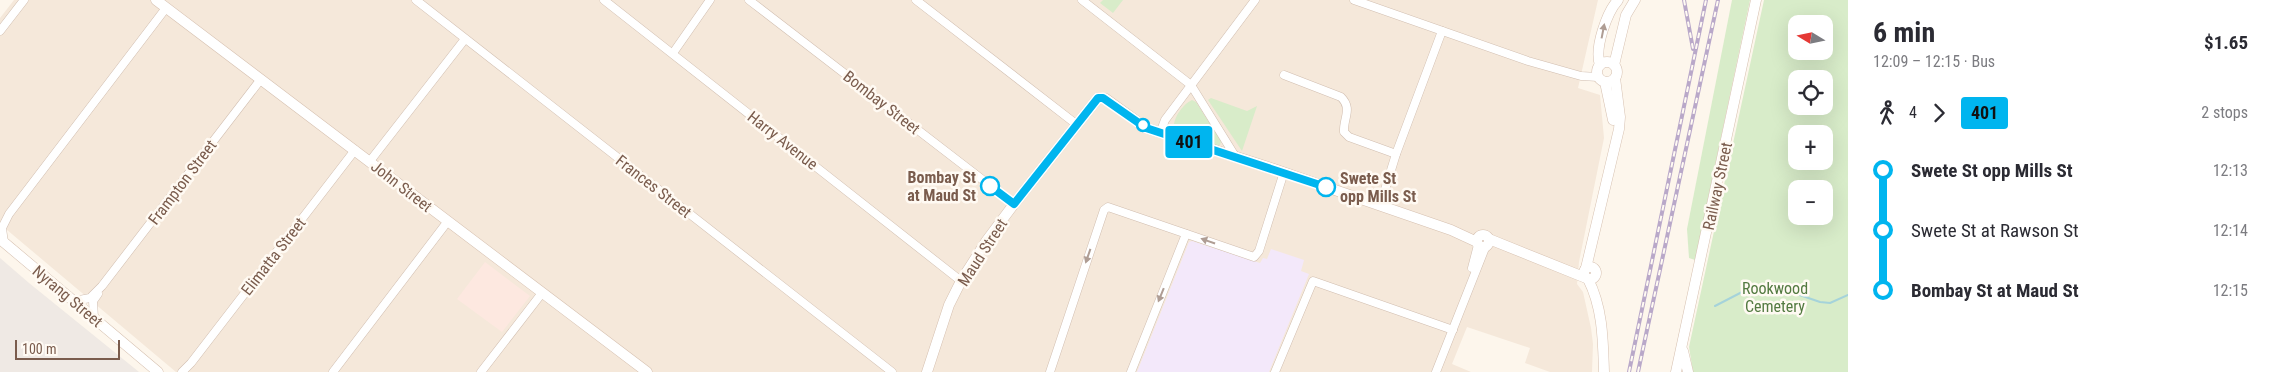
<!DOCTYPE html>
<html lang="en">
<head>
<meta charset="utf-8">
<style>
	body { margin:0; font-family:"Roboto Condensed",sans-serif; background:#f7f7f7; color:#2b2b33; height:100vh; display:flex; flex-direction:column; font-size:19px; white-space:nowrap }
	* { box-sizing:border-box; margin:0 }
	p { font-size:16px; color:#7c7c81 }
	.icon { flex:none; width:28px; height:28px; fill:none; stroke:currentColor; stroke-width:2; stroke-linecap:round; stroke-linejoin:round }
	.map { position:relative; flex:1; overflow:hidden }
	.side { display:flex; flex-direction:column; background:#fff; width:425px }
	.side>* { flex:none }
	.badge { padding:0 10px; border-radius:4px; font-size:18px; line-height:32px }
	.needle { width:32px; rotate:280deg }
	.tools { position:absolute; left:1788px; top:15px; display:grid; gap:10px }
	.tools a { display:grid; place-items:center; width:45px; height:45px; border-radius:10px; background:#fff; box-shadow:0 5px 20px #0002; font-size:25px }
	.scale { position:absolute; left:15px; bottom:12px; width:105px; box-sizing:border-box; padding-left:5px; border:2px solid #7a5c4d; border-top:0; font-size:14px; line-height:18px; white-space:nowrap; color:#7a5c4d; -webkit-text-stroke:4px #fffaf3; paint-order:stroke }
	.map>.badge { position:absolute; translate:-50% -50%; box-shadow:0 0 0 2px #fff }
	.legs { display:flex; align-items:center; gap:8px; height:55px; padding:0 25px; font-size:16px }
	.legs p { margin-inline-start:auto }
	.summary { display:flex; align-items:center; justify-content:space-between; height:85px; padding:0 25px }
	h1 { font-size:28px; font-weight:700; line-height:38px }
	ul { padding:0 25px; list-style:none }
	li { display:flex; align-items:center; gap:18px; height:60px; font-size:19px }
	li i { display:grid; place-items:center; width:8px; height:100%; margin:0 6px; background:currentColor }
	li i::after { content:''; width:12px; height:12px; margin:-6px; border:4px solid; border-radius:50%; background:#fff }
	li p { margin-inline-start:auto }
	li:first-child i { background:linear-gradient(#0000 50%,currentColor 0) }
	li:last-child i { background:linear-gradient(currentColor 50%,#0000 0) }
	main { display:flex; flex:1; min-height:0 }
	.map>svg:first-child { display:block }
</style>
</head>
<body>
<main>
<div class="map">
<svg width="1848" height="372" viewBox="0 0 1848 372">
	<rect width="100%" height="100%" fill="#fdf6ec"/>
	<polygon fill="#f5e8da" points="14,0 1598,0 1578,88 1600,95 1604,138 1579,262 1577,284 1583,292 1591,328 1593,344 1592,372 1550,372 1525,363 1530,348 1467,327 1452,364 1471,372 176,372 0,224 0,18"/>
	<polygon fill="#fde8e0" points="485,262 530,296 502,332 457,299"/>
	<polygon fill="#efe9e4" points="0,258 29,283 139,372 0,372"/>
	<polygon fill="#f3e8fa" points="1192,241 1260,263 1263,258 1267,259 1271,249 1304,260 1301,271 1309,274 1269,372 1137,372 1189,242"/>
	<g fill="#d8ecc9" fill-rule="evenodd">
		<polygon points="1103,0 1123,0 1113,13 1100,3"/>
		<polygon points="1732,0 1750,0 1695,260 1689,258 1687,229"/>
		<path d="M1764,0h84v372h-155l-4,-25zM1796,24h28v27h-28zM1796,79h28v27h-28zM1796,134h28v27h-28zM1796,189h28v27h-28z"/>
		<polygon points="1211,98 1247,111 1257,106 1242,151 1208,100"/>
		<path d="M1192,100l4,2 25,39 -1,4h-5l-34,-11 -7,-5c-2,-10 9,-25 18,-29z"/>
	</g>
	<g fill="none" stroke-linecap="round" stroke-linejoin="round">
		<polyline stroke="#a5d3da" stroke-width="2" points="1715,306 1744,291 1788,291 1820,302 1830,303 1848,295"/>
		<defs>
			<g id="street">
				<polyline points="416,0 892,372"/>
				<polyline points="604,0 961,281"/>
				<polyline points="749,0 1014,204"/>
				<polyline points="916,0 1076,124"/>
				<polyline points="1082,0 1191,85 1235,156"/>
				<polyline points="1354,0 1528,61 1581,76 1598,77"/>
				<polyline points="0,31 24,0"/>
				<polyline points="673,53 710,0"/>
				<path d="M1284,75l57,22c12,12 2,21 3,35l5,5 47,17"/>
				<polyline points="1160,133 1165,120 1255,0"/>
				<polyline points="370,161 465,39"/>
				<polyline points="1380,206 1396,154 1442,31"/>
				<polyline points="4,243 2,228 9,214 166,8"/>
				<polyline points="1472,268 1478,245"/>
				<polyline points="74,301 90,298 102,286 261,79"/>
				<polyline points="94,318 93,301 98,294"/>
				<polyline points="182,372 191,363 355,150"/>
				<polyline points="333,372 448,221"/>
				<polyline points="481,372 542,293"/>
				<polyline points="1050,372 1104,210 1108,207 1254,257 1259,251 1284,172"/>
				<polyline points="1131,372 1186,234"/>
				<polyline points="1275,372 1313,281 1453,330"/>
				<polyline points="1436,372 1485,248"/>
			</g>
			<g id="secondary">
				<polyline points="156,0 647,372"/>
				<circle cx="1607" cy="72" r="10"/>
				<path d="M1600,65c-6,-17 7,-53 18,-65"/>
				<polyline points="1614,65 1626,15 1635,0"/>
				<polyline points="1605,82 1613,120"/>
				<circle cx="1483" cy="241" r="6"/>
				<polyline points="0,239 158,372"/>
				<polyline points="1489,239 1586,278"/>
				<circle cx="1590" cy="273" r="6"/>
				<polyline points="1586,268 1619,129 1620,117 1615,78"/>
				<path d="M1588,279c15,29 15,62 16,93"/>
				<polyline points="1683,351 1688,372"/>
				<polyline points="927,372 949,305 961,281 987,240 1014,204 1098,98 1106,99 1146,128 1274,169 1451,230 1477,242"/>
				<polyline points="1676,372 1756,0"/>
			</g>
		</defs>
		<use href="#street" stroke="#d1beb0" stroke-width="9"/>
		<use href="#secondary" stroke="#d6c0b0" stroke-width="11"/>
		<use href="#street" stroke="#fff" stroke-width="8"/>
		<use href="#secondary" stroke="#fff" stroke-width="10"/>
		<defs>
			<g id="rail">
				<polyline points="1684,0 1693,49"/>
				<polyline points="1629,372 1706,0"/>
				<polyline points="1638,372 1718,0"/>
			</g>
		</defs>
		<use href="#rail" stroke="#b9a8c9" stroke-width="4"/>
		<use href="#rail" stroke="#fffaf3" stroke-width="2" stroke-dasharray="5.5" stroke-linecap="butt"/>
	</g>
	<defs><path id="oneway-solid" d="M-6-.8H1V-3.2L6.5 0L1 3.2V.8H-6Z" transform="scale(1.25)"/></defs>
	<g fill="#af9d94">
		<use href="#oneway-solid" transform="translate(1603 31) rotate(-79)"/>
		<use href="#oneway-solid" transform="translate(1208 241) rotate(-161)"/>
		<use href="#oneway-solid" transform="translate(1088 256) rotate(109)"/>
		<use href="#oneway-solid" transform="translate(1161 295) rotate(112)"/>
	</g>
	<g fill="none" stroke-linecap="round" stroke-linejoin="round">
		<defs>
			<polyline id="line-1" points="990,186 1014,204 1098,98 1103,98 1146,128 1326,187"/>
		</defs>
		<use href="#line-1" stroke="#fff" stroke-width="11"/>
		<use href="#line-1" stroke="#00b5ef" stroke-width="8"/>
	</g>
	<g fill="#fff" stroke="#00b5ef" stroke-width="2.5">
		<circle cx="1143" cy="125" r="6"/>
		<circle cx="990" cy="186" r="9"/>
		<circle cx="1326" cy="187" r="9"/>
	</g>
	<g text-anchor="middle" stroke-width="5" stroke-linejoin="round" paint-order="stroke">
		<g font-size="16" fill="#7a5c4d" stroke="#fffaf3">
			<text transform="translate(882 102) rotate(38)" y="6">Bombay Street</text>
			<text transform="translate(783 140) rotate(38)" y="6">Harry Avenue</text>
			<text transform="translate(182 182) rotate(-53)" y="6">Frampton Street</text>
			<text transform="translate(402 186) rotate(38)" y="6">John Street</text>
			<text transform="translate(654 186) rotate(38)" y="6">Frances Street</text>
			<text transform="translate(1717 186) rotate(-78)" y="6">Railway Street</text>
			<text transform="translate(982 252) rotate(-57)" y="6">Maud Street</text>
			<text transform="translate(273 256) rotate(-52)" y="6">Elimatta Street</text>
			<text transform="translate(68 296) rotate(40)" y="6">Nyrang Street</text>
		</g>
		<g font-size="16" font-weight="bold" fill="#7a5c4d" stroke="#fffaf3" text-anchor="end">
			<text x="976" y="183">Bombay St<tspan x="976" dy="18">at Maud St</tspan></text>
			<text x="1340" y="184" text-anchor="start">Swete St<tspan x="1340" dy="18">opp Mills St</tspan></text>
		</g>
		<g font-size="16" fill="#537a41" stroke="#fffaf3">
			<text x="1775" y="294">Rookwood<tspan x="1775" dy="18">Cemetery</tspan></text>
		</g>
	</g>
</svg>
<div class="tools">
<a><svg class="needle" viewBox="-14 -14 28 28"><path d="M0-13l5 13h-10z" fill="#e53935"/><path d="M0 13l5-13h-10z" fill="#7c7c81"/></svg></a>
<a><svg class="icon" aria-label="locate" viewBox="0 0 24 24"><circle cx="12" cy="12" r="6"/><path d="M12 2v4M12 18v4M2 12h4M18 12h4"/></svg></a>
<a>+</a>
<a>−</a>
</div>
<div class="scale">100 m</div>
<b class="badge" style="left:1189px;top:142px;background:#00b5ef;color:#111">401</b>
</div>
<section class="side">
<div class="summary"><div><h1>6 min</h1><p>12:09 – 12:15 · Bus</p></div><b>$1.65</b></div>
<div class="legs"><svg class="icon" aria-label="walk" viewBox="0 0 24 24"><circle cx="13" cy="4" r="2"/><path d="M13 8l-2 6 4 7M11 14l-3 7M7 12l3-4h3l4 4"/></svg>4<svg class="icon" aria-label="forward" viewBox="0 0 24 24"><path d="M9 5l7 7-7 7"/></svg><b class="badge" style="background:#00b5ef;color:#111">401</b><p>2 stops</p></div>
<ul>
<li><i style="color:#00b5ef"></i><b>Swete St opp Mills St</b><p>12:13</p></li>
<li><i style="color:#00b5ef"></i><span>Swete St at Rawson St</span><p>12:14</p></li>
<li><i style="color:#00b5ef"></i><b>Bombay St at Maud St</b><p>12:15</p></li>
</ul>
</section>
</main>
</body>
</html>
